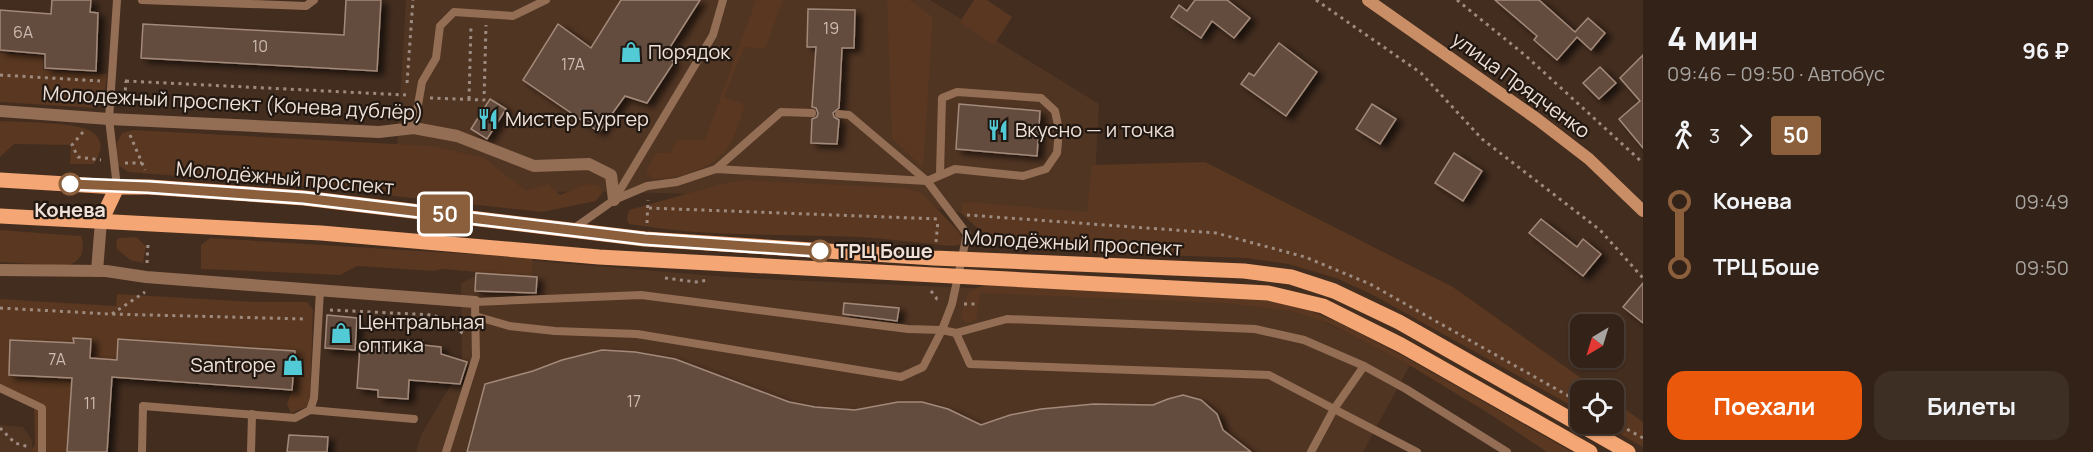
<!DOCTYPE html>
<html lang="ru">
<head>
<meta charset="utf-8">
<style>
	body { margin:0; font-family:Manrope,sans-serif; background:#3d2f24; color:#f1f3f6; height:100vh; display:flex; flex-direction:column; font-size:22px; white-space:nowrap }
	* { box-sizing:border-box; margin:0 }
	p { font-size:20px; color:#a8a4a1 }
	.icon { flex:none; width:33px; height:33px; fill:none; stroke:currentColor; stroke-width:2; stroke-linecap:round; stroke-linejoin:round }
	.map { position:relative; flex:1; overflow:hidden }
	.side { display:flex; flex-direction:column; background:#322217; width:450px }
	.side>* { flex:none }
	.badge { padding:0 12px; border-radius:4px; font-size:21px; line-height:39px }
	.needle { width:39px; rotate:218deg }
	.fabs { position:absolute; left:1570px; top:314px; display:grid; gap:12px }
	.fabs a { display:grid; place-items:center; width:54px; height:54px; border-radius:12px; background:#322217; box-shadow:0 2px 4px #0004,0 0 0 2px #4d3f36; font-size:30px }
	.map>.badge { position:absolute; translate:-50% -50%; box-shadow:0 0 0 3px #fff }
	.legs { display:flex; align-items:center; gap:9px; height:66px; padding:0 24px; font-size:20px }
	.legs p { margin-inline-start:auto }
	.summary { display:flex; align-items:center; justify-content:space-between; height:102px; padding:0 24px }
	h1 { font-size:33px; font-weight:700; line-height:45px }
	.cta { display:flex; gap:12px; margin-top:auto; padding:12px 24px }
	.cta a { flex:1; height:69px; border-radius:18px; background:#ea580c; color:#fff; font-size:24px; font-weight:700; line-height:69px; text-align:center }
	.cta a+a { background:#3d2f24; color:#f1f3f6 }
	ul { padding:0 24px; list-style:none }
	li { display:flex; align-items:center; gap:21px; height:66px; font-size:22px }
	li i { display:grid; place-items:center; width:9px; height:100%; margin:0 8px; background:currentColor }
	li i::after { content:''; width:15px; height:15px; margin:-8px; border:4px solid; border-radius:50%; background:#322217 }
	li p { margin-inline-start:auto }
	li:first-child i { background:linear-gradient(#0000 50%,currentColor 0) }
	li:last-child i { background:linear-gradient(currentColor 50%,#0000 0) }
	main { display:flex; flex:1; min-height:0 }
	.map>svg:first-child { display:block }
</style>
</head>
<body>
<main>
<div class="map">
<svg width="1643" height="452" viewBox="0 0 1643 452">
	<defs>
		<filter id="shadow"><feDropShadow dx="6" dy="4" stdDeviation="3" flood-color="#0009"/></filter>
	</defs>
	<rect width="100%" height="100%" fill="#432d1f"/>
	<g fill="#513523">
		<polygon points="406,0 930,0 1099,104 1093,216 1059,230 884,199 584,191 525,193 395,183"/>
		<polygon points="510,259 739,278 1177,297 1298,310 1411,363 1363,452 416,452 421,435 462,366 461,283"/>
		<polygon points="0,425 23,427 32,440 32,452 0,452"/>
	</g>
	<g fill="#593720">
		<path d="M756,0h27l-18,49 -21,-2 -20,50 21,8c-5,13 -9,30 -16,41 -15,23 -50,32 -76,33l-7,-8 10,-18h13l9,-13h27z"/>
		<polygon points="887,0 909,0 933,17 923,168 892,138"/>
		<polygon points="974,0 987,0 1012,17 994,45 960,22"/>
		<polygon points="0,53 43,56 43,70 107,74 104,100 95,108 0,102"/>
		<path d="M0,121c18,1 81,1 92,11 13,9 9,21 2,32h-24l1,-19 -57,-1 -14,13z"/>
		<polygon points="133,130 432,146 484,158 526,191 548,184 560,195 587,184 598,185 603,192 596,201 542,212 291,185 128,172 115,163 117,142 122,133"/>
		<polygon points="1205,162 1453,287 1598,390 1581,390 1581,411 1373,295 1336,278 1288,264 1246,258 1073,252 1041,239 987,237 961,213 962,203 969,202 1087,212 1092,165"/>
		<path d="M743,180l162,8 17,5 37,39 4,8 -4,5 -9,1c-30,-3 -61,-7 -92,-9 -76,-3 -153,0 -229,-13l-2,-5 2,-9 96,-27z"/>
		<path d="M0,230l81,6c5,15 0,25 -14,30l-67,-4z"/>
		<polygon points="136,237 146,246 143,263 130,260 117,249 116,241 119,238"/>
		<polygon points="210,238 533,258 531,277 443,269 433,271 357,266 340,275 201,269 201,245"/>
		<path d="M986,285l267,13 48,9 39,16 63,33 169,96h-25l-62,-41 -81,-49 -74,-38 -38,-13 -66,-8 -246,-10 -3,23 -4,6h-8l-4,-5c5,-19 4,-27 25,-32z"/>
		<polygon points="117,294 257,302 307,302 313,310 310,397 306,407 291,413 287,404 292,390 295,351 119,339 117,360 90,358 91,339 74,338 74,343 11,340 72,378 67,452 31,452 35,444 34,403 0,386 0,299 116,306"/>
		<polygon points="1614,401 1643,422 1643,447 1601,423 1614,423"/>
	</g>
	<g fill="#634c3d" stroke="#a38979" stroke-width="1.5" filter="url(#shadow)">
		<polygon points="52,0 91,0 90,12 98,13 96,71 45,68 45,54 0,50 0,10 51,14"/>
		<polygon points="346,0 381,0 377,71 141,58 143,24 344,35"/>
		<polygon points="621,0 700,0 665,55 674,62 647,103 625,96 599,132 523,80 558,24 591,48"/>
		<polygon points="1195,0 1227,0 1250,18 1234,38 1212,21 1201,38 1171,17 1179,5 1187,11"/>
		<polygon points="1495,0 1539,0 1575,32 1588,18 1605,33 1591,50 1577,37 1557,60 1534,40 1537,36"/>
		<polygon points="808,9 855,10 854,48 842,48 839,108 833,113 834,117 839,120 837,144 811,143 812,119 817,117 818,113 816,108 812,107 816,47 807,47"/>
		<polygon points="1279,43 1317,72 1286,116 1241,84 1249,73 1254,76"/>
		<polygon points="1643,55 1643,148 1619,119 1640,101 1620,78"/>
		<polygon points="1600,67 1616,83 1599,99 1583,83"/>
		<polygon points="490,99 506,109 487,139 471,129"/>
		<polygon points="959,104 1040,111 1037,156 956,149"/>
		<polygon points="1372,104 1396,119 1380,144 1356,129"/>
		<polygon points="1454,153 1482,171 1463,201 1435,183"/>
		<polygon points="1541,219 1577,247 1583,239 1601,254 1583,276 1529,233"/>
		<polygon points="476,273 537,277 536,293 475,291"/>
		<polygon points="1643,283 1643,323 1623,307"/>
		<polygon points="844,303 899,308 897,321 843,314"/>
		<polygon points="327,315 357,318 355,350 325,348"/>
		<polygon points="73,338 91,339 90,358 117,360 118,339 295,351 292,390 112,377 107,452 67,452 72,378 9,375 10,340 74,343"/>
		<polygon points="404,340 423,341 423,345 441,347 441,354 467,362 460,384 409,380 408,399 378,397 378,390 357,388 360,346 393,348 394,343 403,344"/>
		<polygon points="602,350 635,352 675,359 789,402 815,407 855,410 898,402 922,402 948,409 981,425 1010,415 1041,409 1094,404 1153,405 1168,399 1183,395 1201,400 1217,414 1223,430 1251,452 467,452 485,384 533,371 562,360"/>
		<polygon points="289,435 328,437 327,452 287,452"/>
	</g>
	<g fill="none" stroke-linecap="round" stroke-linejoin="round">
		<g stroke="#9e8b80" stroke-width="3" stroke-dasharray="3 4.5" stroke-linecap="butt">
			<polyline points="1316,0 1421,73 1482,139 1600,230 1643,278"/>
			<polyline points="1457,0 1526,56 1643,163"/>
			<polyline points="0,75 100,81"/>
			<polyline points="125,81 126,81 125,94"/>
			<polyline points="126,81 406,95"/>
			<polyline points="407,83 413,0"/>
			<polyline points="430,98 484,100 486,25"/>
			<polyline points="469,99 471,26"/>
			<polyline points="83,132 72,145 78,157 101,160"/>
			<polyline points="130,135 145,170"/>
			<polyline points="125,163 142,163"/>
			<polyline points="649,208 940,219"/>
			<polyline points="967,215 1216,233 1305,257 1370,284 1581,403"/>
			<polyline points="647,223 648,200"/>
			<polyline points="936,242 938,220"/>
			<polyline points="147,263 148,244"/>
			<polyline points="665,278 696,282 709,280"/>
			<polyline points="931,291 937,299 941,300"/>
			<polyline points="964,304 976,304"/>
			<polyline points="0,308 110,314 306,319"/>
			<polyline points="330,310 434,315 464,334"/>
			<polyline points="112,314 145,292"/>
			<polyline points="1614,422 1643,438"/>
			<polyline points="0,428 15,443 29,447"/>
		</g>
		<g stroke="#936e55" stroke-width="8">
			<polyline points="142,0 306,6 314,0"/>
			<polyline points="839,114 849,115 927,181 955,169 1023,176 1046,169 1057,153 1059,130 1055,111 1041,98 957,92 942,98 940,174"/>
			<polyline points="414,128 422,82 436,58 440,26 454,12 513,16 546,0"/>
			<polyline points="716,169 781,112 812,113"/>
			<polyline points="117,187 109,119 117,0"/>
			<polyline points="614,200 713,35 723,0"/>
			<polyline points="475,316 509,326 555,331 637,334 901,377 923,367 942,330 952,304 967,234 927,181 716,169 677,182 647,186 614,200 573,229"/>
			<polyline points="956,333 970,364 1269,375 1334,409 1364,366"/>
			<polyline points="0,388 42,408 42,452"/>
			<polyline points="310,410 314,398 320,290"/>
			<polyline points="142,452 143,406 295,418 310,410 414,419"/>
			<polyline points="251,452 252,414"/>
			<polyline points="446,452 476,357 475,302 641,295 908,329 942,330 956,333 1007,319 1255,329 1304,340 1364,366 1406,389 1507,452"/>
			<polyline points="1311,452 1334,409 1417,452"/>
		</g>
		<g stroke="#936e55" stroke-width="12">
			<polyline points="0,111 109,119 379,132 414,128 457,136 534,166 589,164 611,175 614,200"/>
			<polyline points="0,270 106,271 146,277 475,302"/>
			<polyline points="97,271 101,221"/>
		</g>
		<polyline stroke="#ca8e67" stroke-width="12" points="1368,0 1537,119 1589,159 1643,211"/>
		<g stroke="#f4a674" stroke-width="15">
			<polyline points="0,180 117,187 149,187 304,198 645,239 934,258 1244,271 1291,277 1334,291 1399,322 1628,452"/>
			<polyline points="0,216 321,233 599,257 1268,293 1323,306 1401,345 1590,452"/>
			<polyline points="101,221 117,187"/>
		</g>
	</g>
	<g fill="none" stroke-linecap="round" stroke-linejoin="round">
		<defs>
			<polyline id="line-1" points="70,184 148,187 304,198 645,239 820,251"/>
		</defs>
		<use href="#line-1" stroke="#fff" stroke-width="14"/>
		<use href="#line-1" stroke="#8b5e3c" stroke-width="9"/>
	</g>
	<defs>
		<symbol id="shop-bare" viewBox="-9 -9 18 18"><path d="M-5-2.5h2.3a2.7 3.5 0 0 1 5.4 0H5L5.5 6h-11ZM-1.5-2.5h3a1.5 2.3 0 0 0-3 0Z" fill="#52cbd7" stroke="#221812" stroke-width="2.5" paint-order="stroke"/></symbol>
		<symbol id="restaurant-bare" viewBox="-9 -9 18 18"><path d="M-5-6h1v4h1v-4h1v4h1v-4h1v5L-1.5 .5V6h-2V.5L-5-1ZM5-6V6H3V1.5H1.5Q1.5-4 5-6Z" fill="#52cbd7" stroke="#221812" stroke-width="2.5" paint-order="stroke"/></symbol>
	</defs>
	<g fill-rule="evenodd">
		<use href="#shop-bare" x="616" y="37" width="30" height="30"/>
		<use href="#restaurant-bare" x="473" y="104" width="30" height="30"/>
		<use href="#restaurant-bare" x="983" y="115" width="30" height="30"/>
		<use href="#shop-bare" x="326" y="318" width="30" height="30"/>
		<use href="#shop-bare" x="278" y="350" width="30" height="30"/>
	</g>
	<g fill="#fff" stroke="#8b5e3c" stroke-width="3">
		<circle cx="70" cy="184" r="10"/>
		<circle cx="820" cy="251" r="10"/>
	</g>
	<g text-anchor="middle" stroke-width="4.5" stroke-linejoin="round" paint-order="stroke">
		<g font-size="16" fill="#cdbcb1">
			<text x="831" y="34">19</text>
			<text x="23" y="38">6А</text>
			<text x="260" y="52">10</text>
			<text x="573" y="70">17А</text>
			<text x="57" y="365">7А</text>
			<text x="634" y="407">17</text>
			<text x="90" y="409">11</text>
		</g>
		<g font-size="20" fill="#f0e1d8" stroke="#221812" text-anchor="start">
			<text x="648" y="59">Порядок</text>
			<text x="505" y="126">Мистер Бургер</text>
			<text x="1015" y="137">Вкусно — и точка</text>
			<text x="358" y="329">Центральная<tspan x="358" dy="23">оптика</tspan></text>
			<text x="276" y="372" text-anchor="end">Santrope</text>
		</g>
		<g font-size="20" fill="#f0e1d8" stroke="#221812">
			<text transform="translate(1521 85) rotate(36)" y="7">улица Прядченко</text>
			<text transform="translate(233 103) rotate(3)" y="7">Молодежный проспект (Конева дублёр)</text>
			<text transform="translate(285 178) rotate(5)" y="7">Молодёжный проспект</text>
			<text transform="translate(1073 243) rotate(3)" y="7">Молодёжный проспект</text>
		</g>
		<g font-size="20" font-weight="bold" fill="#f0e1d8" stroke="#221812">
			<text x="70" y="217">Конева</text>
			<text x="836" y="258" text-anchor="start">ТРЦ Боше</text>
		</g>
	</g>
</svg>
<div class="fabs">
<a><svg class="needle" viewBox="-14 -14 28 28"><path d="M0-13l5 13h-10z" fill="#e53935"/><path d="M0 13l5-13h-10z" fill="#a8a4a1"/></svg></a>
<a><svg class="icon" aria-label="locate" viewBox="0 0 24 24"><circle cx="12" cy="12" r="6"/><path d="M12 2v4M12 18v4M2 12h4M18 12h4"/></svg></a>
</div>
<b class="badge" style="left:445px;top:214px;background:#8b5e3c;color:#fff">50</b>
</div>
<section class="side">
<div class="summary"><div><h1>4 мин</h1><p>09:46 – 09:50 · Автобус</p></div><b>96 ₽</b></div>
<div class="legs"><svg class="icon" aria-label="walk" viewBox="0 0 24 24"><circle cx="13" cy="4" r="2"/><path d="M13 8l-2 6 4 7M11 14l-3 7M7 12l3-4h3l4 4"/></svg>3<svg class="icon" aria-label="forward" viewBox="0 0 24 24"><path d="M9 5l7 7-7 7"/></svg><b class="badge" style="background:#8b5e3c;color:#fff">50</b></div>
<ul>
<li><i style="color:#8b5e3c"></i><b>Конева</b><p>09:49</p></li>
<li><i style="color:#8b5e3c"></i><b>ТРЦ Боше</b><p>09:50</p></li>
</ul>
<div class="cta"><a>Поехали</a><a>Билеты</a></div>
</section>
</main>
</body>
</html>
